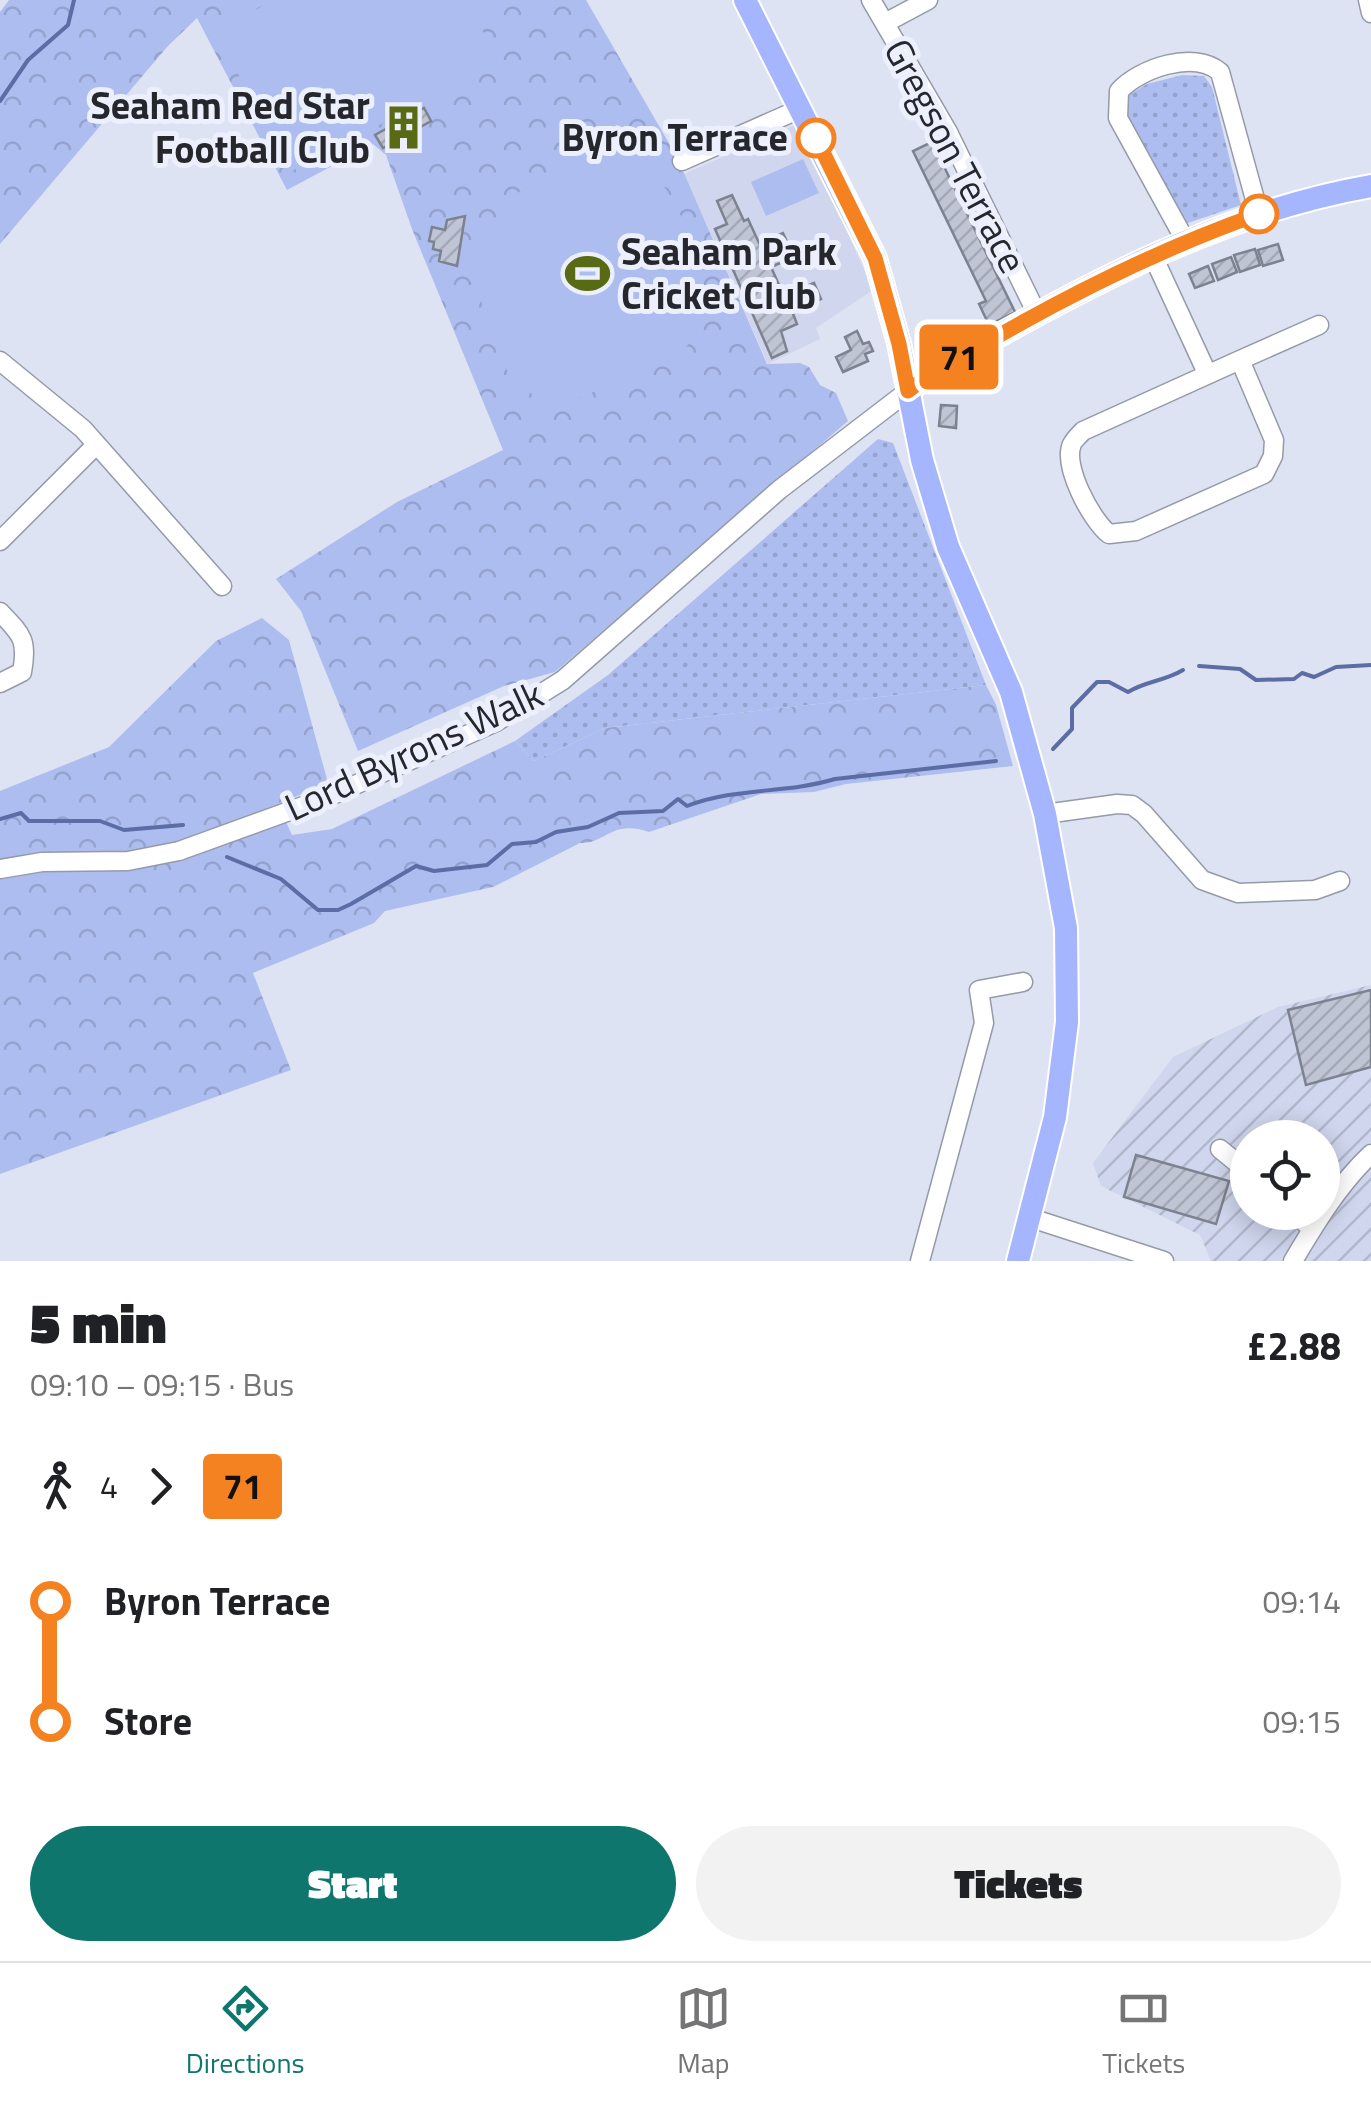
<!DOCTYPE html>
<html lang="en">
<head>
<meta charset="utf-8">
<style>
	body { margin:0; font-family:"Titillium Web",sans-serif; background:#f2f2f2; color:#202124; height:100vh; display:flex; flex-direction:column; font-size:38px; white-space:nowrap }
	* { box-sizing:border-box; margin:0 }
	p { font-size:32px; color:#757577 }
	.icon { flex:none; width:55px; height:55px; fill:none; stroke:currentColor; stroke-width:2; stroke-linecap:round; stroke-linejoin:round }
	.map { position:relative; height:1261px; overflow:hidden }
	.drawer { display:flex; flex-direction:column; background:#fff; flex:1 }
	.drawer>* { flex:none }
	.badge { padding:0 20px; border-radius:8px; font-size:35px; line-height:65px }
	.fabs { position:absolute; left:1230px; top:1120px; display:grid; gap:20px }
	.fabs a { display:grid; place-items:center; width:110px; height:110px; border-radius:50%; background:#fff; box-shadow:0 5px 25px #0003; font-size:50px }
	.map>.badge { position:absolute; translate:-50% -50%; box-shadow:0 0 0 5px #fff }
	.legs { display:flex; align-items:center; gap:15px; height:110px; padding:0 30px; font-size:32px }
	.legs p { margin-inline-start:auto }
	.overview { display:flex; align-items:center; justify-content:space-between; height:170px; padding:0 30px }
	h1 { font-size:55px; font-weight:800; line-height:75px }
	.action { display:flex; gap:20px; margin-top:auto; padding:20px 30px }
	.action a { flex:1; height:115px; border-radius:60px; background:#0f766e; color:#fff; font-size:40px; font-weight:800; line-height:115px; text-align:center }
	.action a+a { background:#f2f2f2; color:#202124 }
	ul { padding:0 30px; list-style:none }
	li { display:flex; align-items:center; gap:35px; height:120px; font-size:38px }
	li i { display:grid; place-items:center; width:15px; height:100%; margin:0 12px; background:currentColor }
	li i::after { content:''; width:25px; height:25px; margin:-12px; border:8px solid; border-radius:50%; background:#fff }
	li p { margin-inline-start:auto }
	li:first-child i { background:linear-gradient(#0000 50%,currentColor 0) }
	li:last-child i { background:linear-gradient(currentColor 50%,#0000 0) }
	.tab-bar { display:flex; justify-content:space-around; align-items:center; height:140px; border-top:2px solid #e0e0e0; background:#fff; font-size:28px; color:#757577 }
	.tab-bar a { display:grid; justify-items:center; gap:5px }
	.tab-bar .on { color:#0f766e }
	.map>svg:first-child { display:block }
</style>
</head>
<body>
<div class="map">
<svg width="1371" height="1261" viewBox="0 0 1371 1261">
	<defs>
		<pattern id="industrial-furrows" width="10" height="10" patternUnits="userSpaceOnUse" patternTransform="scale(2.5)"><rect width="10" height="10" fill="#cfd6ed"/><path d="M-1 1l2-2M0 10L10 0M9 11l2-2" fill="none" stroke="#b2b8cc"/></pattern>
		<pattern id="grass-dots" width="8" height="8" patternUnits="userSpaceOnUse" patternTransform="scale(2.5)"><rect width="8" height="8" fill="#adbdef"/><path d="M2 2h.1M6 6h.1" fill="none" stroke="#95a2cd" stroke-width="1.8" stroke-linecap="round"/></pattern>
		<pattern id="forest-crowns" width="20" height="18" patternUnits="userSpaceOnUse" patternTransform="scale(2.5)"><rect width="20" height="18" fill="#adbdef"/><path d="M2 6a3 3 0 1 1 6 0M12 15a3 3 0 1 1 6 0" fill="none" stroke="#95a2cd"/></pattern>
		<pattern id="building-hatch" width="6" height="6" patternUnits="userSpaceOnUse" patternTransform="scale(2.5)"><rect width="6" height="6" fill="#c0c5d5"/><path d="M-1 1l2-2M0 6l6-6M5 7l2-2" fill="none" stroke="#a5a9b7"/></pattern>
	</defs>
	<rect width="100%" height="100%" fill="#dde3f3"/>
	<polygon fill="#cfd6ed" points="799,123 873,290 816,328 820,339 768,364 684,174"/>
	<path fill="url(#industrial-furrows)" fill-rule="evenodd" d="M1371,985v276h-160l-11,-26 -99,-49 -8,-23 80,-106 105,-50zM1248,1138h74v74h-74z"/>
	<g fill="url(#grass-dots)">
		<polygon points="1182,75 1204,76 1212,87 1241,205 1185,224 1126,119 1124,98 1147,84"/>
		<polygon points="878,439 893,443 986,685 605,728 534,761 515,741 608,675"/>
	</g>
	<g fill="url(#forest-crowns)">
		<polygon points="9,0 586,0 677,157 767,364 800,363 809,367 820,385 836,393 848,421 555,672 504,686 358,751 301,611 276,579 397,502 503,450 412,229 386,155 373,144 287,190 197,18 167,47 0,244 0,12"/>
		<path d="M262,618l27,22 39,143 -50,21 14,31 40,-6 183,-88 19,20 71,-33 381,-43 10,20 17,61 -167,18 -32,8 -53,2 -112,38c-38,-13 -43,12 -69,11l-87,44 -108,24 -11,12 -121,50 38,97 -291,104v-383l109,-44 107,-106z"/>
	</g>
	<g fill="#adbdef">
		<polygon points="274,0 466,0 499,62 290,172 215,31"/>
		<path d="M611,153c9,2 22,4 30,8 25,14 62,94 63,123 2,29 -7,58 -31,75l-106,44 -32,-7 -24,-15 -36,-96v-19l23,-51 16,-20 65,-35z"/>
		<polygon points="803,159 819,193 766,216 751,182"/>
	</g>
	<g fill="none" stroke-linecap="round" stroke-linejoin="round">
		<g stroke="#5c6ca4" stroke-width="4">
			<polyline points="0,101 28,60 68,25 74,0"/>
			<polyline points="1199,666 1240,669 1256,680 1294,679 1302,673 1314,677 1336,667 1371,665"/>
			<path d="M1053,749l19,-20v-21l25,-26h12l19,10c18,-11 37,-11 55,-22"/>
			<polyline points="0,819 21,813 29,821 100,821 124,830 183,825"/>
			<path d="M227,857l54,22 37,31h20l13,-6 65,-38 18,5 53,-6 25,-21 24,-2 20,-10 32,-5 31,-14 44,-2 15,-12 9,7c50,-19 98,-12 148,-27l161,-18"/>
		</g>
	</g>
	<g fill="url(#building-hatch)" stroke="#7d8290" stroke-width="2.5">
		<polygon points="424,108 431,121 383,148 375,135"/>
		<polygon points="932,142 1015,312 989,325 979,304 986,301 913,151"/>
		<polygon points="732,195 744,221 748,219 759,243 783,233 794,257 771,267 784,296 814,283 821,299 792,311 797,324 781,331 787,351 772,358 715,229 727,224 717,201"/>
		<polygon points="465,216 457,266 439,261 441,251 433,249 434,242 429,241 432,227 445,230 447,220"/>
		<polygon points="1278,244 1283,260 1263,266 1258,250"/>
		<polygon points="1255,249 1260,265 1240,272 1234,255"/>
		<polygon points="1231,257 1237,272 1218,280 1212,264"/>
		<polygon points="1208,266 1214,281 1195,288 1189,274"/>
		<polygon points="857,331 863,344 869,342 873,351 865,354 868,361 843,372 836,357 851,350 845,337"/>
		<polygon points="941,405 957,406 956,428 939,426"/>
		<polygon points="1371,990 1371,1067 1306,1085 1288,1010"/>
		<polygon points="1136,1155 1229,1181 1216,1224 1124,1197"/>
	</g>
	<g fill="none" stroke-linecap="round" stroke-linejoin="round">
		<defs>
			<g id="minor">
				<polyline points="871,0 948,132 1037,314"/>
				<polyline points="1368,0 1371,13"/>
				<polyline points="885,23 928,0"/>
				<polyline points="682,161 802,108"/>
				<path d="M1185,240l-67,-122 1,-27c21,-23 75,-41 101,-19l39,142"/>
				<polyline points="1152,254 1207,373"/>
				<path d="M1240,360l-157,71c-2,2 -11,11 -11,13 -10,22 20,77 37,90l27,-3 128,-57 9,-18 1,-16 -34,-80 79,-35"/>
				<polyline points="0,361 83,429 222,586"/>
				<polyline points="0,541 96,445"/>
				<path d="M0,612c22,23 28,28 22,60l-22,11"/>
				<polyline points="1045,814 1117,804 1132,805 1144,814 1202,880 1238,893 1315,890 1340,881"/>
				<polyline points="0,869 42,862 128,861 179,851 328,797 496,722 563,680 779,490 908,391"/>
				<polyline points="1220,1149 1248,1172"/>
				<polyline points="1293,1212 1312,1229"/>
				<polyline points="1031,1218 1164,1261"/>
				<polyline points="920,1261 984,1023 979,990 1023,982"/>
				<path d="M1293,1261c22,-37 46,-77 78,-107"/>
			</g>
			<g id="major">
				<polyline points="745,0 875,258 899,343 922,460 948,547 1011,692 1045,814 1066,928 1067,1022 1055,1117 1018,1261"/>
				<path d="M908,391l22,-17c140,-79 280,-160 441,-188"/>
			</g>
		</defs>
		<use href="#minor" stroke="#959aa9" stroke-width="21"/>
		<use href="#major" stroke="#fff" stroke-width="26"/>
		<use href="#minor" stroke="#fff" stroke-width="18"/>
		<use href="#major" stroke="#a5b6fe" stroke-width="22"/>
	</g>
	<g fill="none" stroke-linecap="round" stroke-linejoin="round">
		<defs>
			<path id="line-1" d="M816,138l59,120 24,86 9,47c28,-23 60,-38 92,-56 84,-48 168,-89 259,-121"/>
		</defs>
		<use href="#line-1" stroke="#fff" stroke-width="22"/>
		<use href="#line-1" stroke="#f58220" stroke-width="15"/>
	</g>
	<defs>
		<symbol id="building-bare" viewBox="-9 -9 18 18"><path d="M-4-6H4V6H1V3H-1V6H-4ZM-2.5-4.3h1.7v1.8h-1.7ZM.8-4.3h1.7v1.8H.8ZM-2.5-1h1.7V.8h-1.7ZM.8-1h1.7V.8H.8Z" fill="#596a15" stroke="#ecf0fd" stroke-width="2.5" paint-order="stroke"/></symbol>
		<symbol id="stadium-bare" viewBox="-9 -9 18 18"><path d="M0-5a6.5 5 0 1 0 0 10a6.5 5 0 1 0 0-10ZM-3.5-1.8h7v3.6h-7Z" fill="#596a15" stroke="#ecf0fd" stroke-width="2.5" paint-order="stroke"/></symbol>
	</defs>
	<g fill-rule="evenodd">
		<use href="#building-bare" x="372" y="96" width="63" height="63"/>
		<use href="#stadium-bare" x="556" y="242" width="63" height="63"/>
	</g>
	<g fill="#fff" stroke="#f58220" stroke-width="5">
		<circle cx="816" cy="138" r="18"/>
		<circle cx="1259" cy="214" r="18"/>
	</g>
	<g text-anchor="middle" stroke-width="10" stroke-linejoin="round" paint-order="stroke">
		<g font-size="38" font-weight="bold" fill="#25272d" stroke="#ecf0fd" text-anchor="end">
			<text x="370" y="119">Seaham Red Star<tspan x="370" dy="44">Football Club</tspan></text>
			<text x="621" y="265" text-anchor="start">Seaham Park<tspan x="621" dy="44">Cricket Club</tspan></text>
		</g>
		<g font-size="38" font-weight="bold" fill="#25272d" stroke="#ecf0fd" text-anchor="end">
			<text x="788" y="151">Byron Terrace</text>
		</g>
		<g font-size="38" fill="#25272d" stroke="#ecf0fd">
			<text transform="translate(955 156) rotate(62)" y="13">Gregson Terrace</text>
			<text transform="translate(414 751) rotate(-25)" y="13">Lord Byrons Walk</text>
		</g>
	</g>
</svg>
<div class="fabs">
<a><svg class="icon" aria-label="locate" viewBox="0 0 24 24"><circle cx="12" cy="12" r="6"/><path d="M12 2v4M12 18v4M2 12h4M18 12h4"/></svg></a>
</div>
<b class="badge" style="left:959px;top:357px;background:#f58220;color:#111">71</b>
</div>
<section class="drawer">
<div class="overview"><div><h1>5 min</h1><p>09:10 – 09:15 · Bus</p></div><b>£2.88</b></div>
<div class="legs"><svg class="icon" aria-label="walk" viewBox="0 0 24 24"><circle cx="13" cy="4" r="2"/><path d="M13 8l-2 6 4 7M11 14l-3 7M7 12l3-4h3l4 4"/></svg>4<svg class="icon" aria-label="forward" viewBox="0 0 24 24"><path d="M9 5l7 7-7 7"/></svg><b class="badge" style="background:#f58220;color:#111">71</b></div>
<ul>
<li><i style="color:#f58220"></i><b>Byron Terrace</b><p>09:14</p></li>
<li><i style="color:#f58220"></i><b>Store</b><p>09:15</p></li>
</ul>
<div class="action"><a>Start</a><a>Tickets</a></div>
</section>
<nav class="tab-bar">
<a class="on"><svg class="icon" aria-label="directions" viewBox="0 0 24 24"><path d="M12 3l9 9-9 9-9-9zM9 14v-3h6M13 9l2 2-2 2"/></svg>Directions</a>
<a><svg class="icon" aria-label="map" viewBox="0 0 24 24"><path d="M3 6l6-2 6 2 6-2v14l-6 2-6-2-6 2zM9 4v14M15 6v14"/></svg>Map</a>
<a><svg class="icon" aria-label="tickets" viewBox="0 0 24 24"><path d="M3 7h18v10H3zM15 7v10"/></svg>Tickets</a>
</nav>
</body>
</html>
